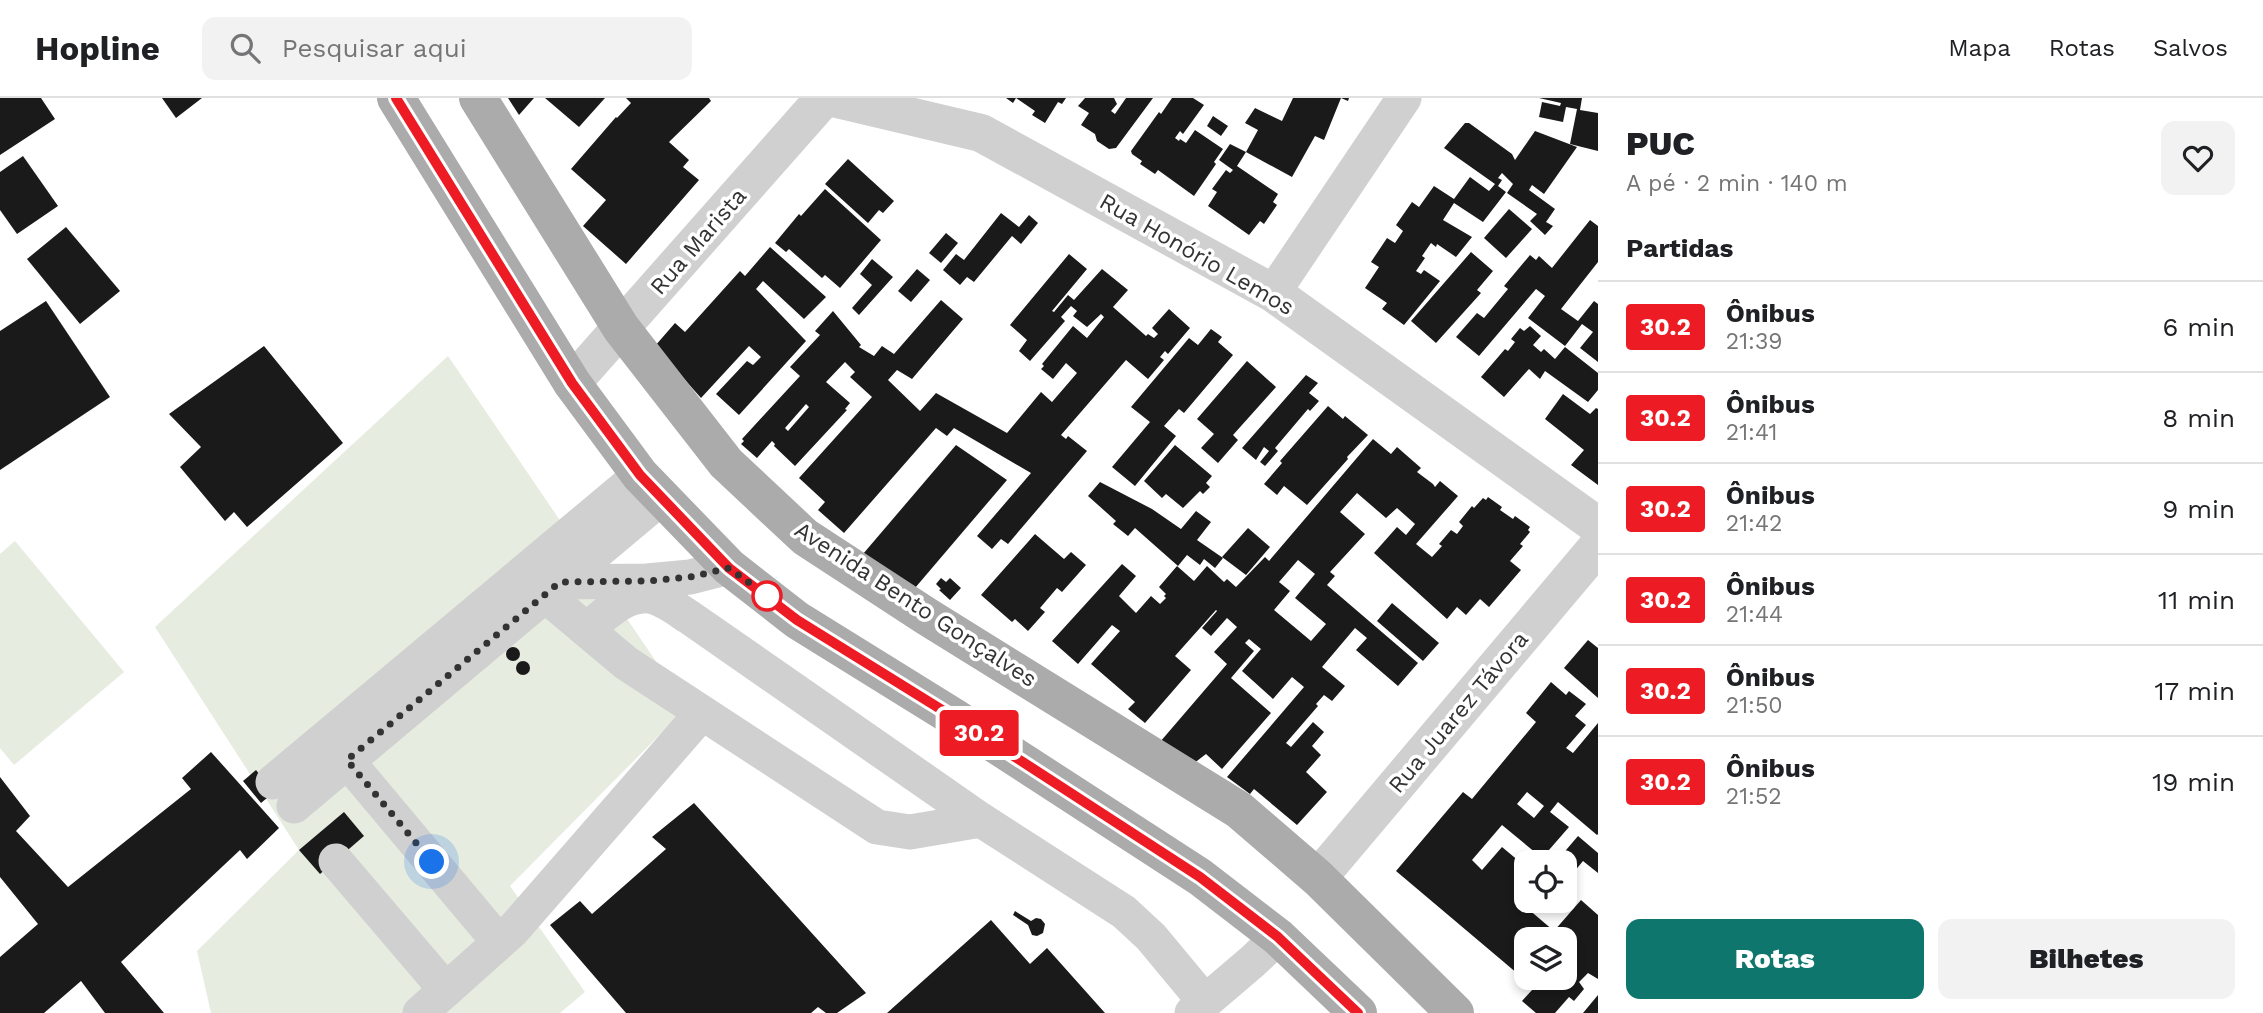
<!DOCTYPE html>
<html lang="pt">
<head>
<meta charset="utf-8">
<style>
	body { margin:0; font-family:"Work Sans",sans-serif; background:#f2f2f2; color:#202124; height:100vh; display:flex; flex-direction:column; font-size:26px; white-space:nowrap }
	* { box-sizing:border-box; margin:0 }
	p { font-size:23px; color:#757577 }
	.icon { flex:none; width:38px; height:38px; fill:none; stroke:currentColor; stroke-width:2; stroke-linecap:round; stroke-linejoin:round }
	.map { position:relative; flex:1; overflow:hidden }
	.drawer { display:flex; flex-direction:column; background:#fff; width:665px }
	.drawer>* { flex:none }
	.badge { padding:0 14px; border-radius:5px; font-size:24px; line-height:46px }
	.controls { position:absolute; left:1514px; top:752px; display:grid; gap:14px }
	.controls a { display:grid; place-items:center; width:63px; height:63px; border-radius:14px; background:#fff; box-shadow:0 4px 10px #0003; font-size:35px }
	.you { position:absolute; width:35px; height:35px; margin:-18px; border:5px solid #fff; border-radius:50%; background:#1a73e8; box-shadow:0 0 0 10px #1a73e833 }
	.map>.badge { position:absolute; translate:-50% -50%; box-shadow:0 0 0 4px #fff }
	h2 { padding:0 28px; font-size:26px; line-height:63px }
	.round { display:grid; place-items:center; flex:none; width:74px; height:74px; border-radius:14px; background:#f2f2f2 }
	.head { display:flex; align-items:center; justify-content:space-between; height:119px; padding:0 28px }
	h1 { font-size:33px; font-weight:800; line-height:52px }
	.button { display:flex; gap:14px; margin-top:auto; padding:14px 28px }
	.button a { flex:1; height:80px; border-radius:14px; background:#0f766e; color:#fff; font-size:28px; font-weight:800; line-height:80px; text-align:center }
	.button a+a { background:#f2f2f2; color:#202124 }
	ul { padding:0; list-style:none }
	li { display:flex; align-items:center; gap:21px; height:91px; padding:0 28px; border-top:2px solid #e0e0e0 }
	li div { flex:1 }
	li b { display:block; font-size:26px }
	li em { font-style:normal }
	li .badge { min-width:77px; font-weight:700; text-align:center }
	header { display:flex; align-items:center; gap:42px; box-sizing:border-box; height:98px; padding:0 35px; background:#fff; border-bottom:2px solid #e0e0e0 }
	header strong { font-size:33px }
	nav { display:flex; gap:38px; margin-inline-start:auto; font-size:24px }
	.search { width:490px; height:63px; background:#f2f2f2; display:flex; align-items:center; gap:18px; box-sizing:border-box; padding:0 24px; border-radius:14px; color:#757577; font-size:26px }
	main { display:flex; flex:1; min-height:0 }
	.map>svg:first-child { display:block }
</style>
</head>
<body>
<header>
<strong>Hopline</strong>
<div class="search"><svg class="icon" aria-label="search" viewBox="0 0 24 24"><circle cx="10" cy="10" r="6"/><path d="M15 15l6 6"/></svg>Pesquisar aqui</div>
<nav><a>Mapa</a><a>Rotas</a><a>Salvos</a></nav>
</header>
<main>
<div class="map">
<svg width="1598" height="915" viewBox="0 0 1598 915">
	<rect width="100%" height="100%" fill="#fff"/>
	<g fill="#e6ecdf">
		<polygon points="448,258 687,609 510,788 585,894 560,915 211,915 197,853 299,752 155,529"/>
		<polygon points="15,443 124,574 14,667 0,650 0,456"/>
	</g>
	<g fill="#1a1a1a" fill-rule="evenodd">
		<polygon points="0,0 41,0 55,21 0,57"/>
		<polygon points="162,0 202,0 176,20"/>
		<polygon points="508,0 534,0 519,17"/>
		<polygon points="545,0 605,0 579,29"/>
		<polygon points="626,0 709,0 711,3 669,44 689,62 683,69 699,82 626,166 583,128 606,102 571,71 616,19 617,20 631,5"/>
		<polygon points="1006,0 1066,0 1062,6 1058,4 1045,25 1032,17 1035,13 1016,0 1013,5"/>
		<polygon points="1085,0 1114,0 1117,6 1111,13 1115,16 1126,0 1153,0 1116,50 1109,51 1097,43 1095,36 1081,27 1089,15 1078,8"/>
		<polygon points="1172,0 1193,0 1204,7 1183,36 1180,33 1175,40 1179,43 1180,41 1186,45 1195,32 1223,51 1214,64 1216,66 1194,98 1158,72 1155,76 1140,66 1142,63 1132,56 1131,53 1159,14 1161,16"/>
		<polygon points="1293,0 1349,0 1348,3 1341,0 1324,42 1315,38 1292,79 1246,54 1237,68 1278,96 1273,104 1277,107 1264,126 1260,123 1249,137 1208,108 1217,94 1212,91 1226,72 1230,75 1233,72 1219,62 1230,46 1246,54 1258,32 1245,25 1255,10 1282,23"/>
		<polygon points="1539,0 1582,0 1580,12 1598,15 1598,53 1570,46 1577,11 1566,9 1563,24 1539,19 1542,4 1560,8 1561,5"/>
		<polygon points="1213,18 1228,28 1221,38 1207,28"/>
		<polygon points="1465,25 1469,25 1512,56 1515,62 1535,33 1577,49 1544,96 1532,87 1529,92 1555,111 1546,124 1553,128 1545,137 1530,123 1537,116 1507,95 1513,86 1502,75 1498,80 1502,82 1498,88 1506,94 1483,124 1454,105 1443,122 1472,139 1456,159 1437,146 1436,149 1431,145 1422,158 1425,160 1416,173 1421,176 1424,172 1440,183 1404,227 1382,211 1387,205 1365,190 1379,169 1371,164 1387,140 1395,145 1403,133 1396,127 1412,104 1419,109 1434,88 1454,101 1470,79 1489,93 1495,86 1444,50"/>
		<polygon points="23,58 58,108 17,136 0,112 0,74"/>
		<polygon points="848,61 894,103 883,115 879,112 868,125 825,86"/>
		<polygon points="825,91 881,142 840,190 825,177 822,180 789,151 786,154 775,145 799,116 801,118"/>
		<polygon points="1509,111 1532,131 1506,160 1484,140"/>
		<polygon points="1001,115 1019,129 1029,117 1038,125 1021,146 1012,138 974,184 967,179 960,187 943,172 956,156 964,162"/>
		<polygon points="1590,122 1598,128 1598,164 1561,211 1578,223 1594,203 1598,206 1598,264 1580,250 1593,234 1582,226 1565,248 1528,220 1545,198 1536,191 1479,258 1456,239 1477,215 1484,220 1508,191 1504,188 1530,157 1536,162 1539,158 1552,170"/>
		<polygon points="66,129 120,193 80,226 27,161"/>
		<polygon points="946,135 958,145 941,165 929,155"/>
		<polygon points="770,149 826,199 804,221 763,183 756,191 806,243 739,317 716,296 747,263 753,267 761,259 749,248 701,300 655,248 675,225 685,234 740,173 745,178"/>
		<polygon points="1471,154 1493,173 1477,192 1481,195 1436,245 1411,223"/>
		<path d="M1069,156l18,15 -35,42 2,1 14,-17 6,5 28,-31 26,21 -15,17 33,29 2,-2 6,4 4,-4 -6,-6 17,-19 21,19 -22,26 -3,-3 -5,6 4,3 -16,19 -22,-19 -65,75 5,4 2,-3 19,15 -79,93 -7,-5 -9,10 -15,-13 54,-63 -77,-45 -7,8 -11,-8 -92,105 -26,-23 7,-8 -26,-24 73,-81 -22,-20 5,-5 -10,-10 -19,20 24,21 -5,6 2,1 -52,56 -21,-20 1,-2 -3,-3 -15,17 -16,-14 3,-3 -2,-2 58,-63 -10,-9 30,-32 -5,-4 18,-20 28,34 -2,2 15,9 8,-10 12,8 47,-54 22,19 -51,60 -15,-9 -9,10 32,31 16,-18 71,40 34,-41 11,10 25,-29 -11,-10 -13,16 -12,-10 3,-3 -2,-2 31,-38 14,12 17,-21 -3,-3 -14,13 -14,-11 4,-5 -6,-5 -10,11 4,4 -35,40 -11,-10 8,-11 -17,-15zM806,306l3,3 -21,24 -3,-3z"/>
		<polygon points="872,161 893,179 859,217 852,210 872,187 860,176"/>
		<polygon points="917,171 930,182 911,204 898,193"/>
		<polygon points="46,203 110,299 0,372 0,233"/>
		<polygon points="1530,228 1541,238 1533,247 1541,254 1544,251 1555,261 1565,249 1598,275 1598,292 1588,304 1545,273 1540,281 1529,271 1504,299 1481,279 1505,251 1508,253 1515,244 1511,241 1520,230 1524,233"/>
		<polygon points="1211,231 1222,239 1218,244 1233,257 1184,315 1179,311 1164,328 1176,338 1135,388 1112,369 1150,324 1131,309 1189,240 1198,247"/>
		<polygon points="264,248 343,345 247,429 234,414 225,423 180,369 201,349 169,316"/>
		<polygon points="1247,263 1276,289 1233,337 1238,342 1218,365 1201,350 1214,336 1197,321"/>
		<polygon points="1306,277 1318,285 1309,295 1319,303 1310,313 1308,311 1275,350 1278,353 1265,368 1260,364 1269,353 1264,349 1256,362 1242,350"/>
		<polygon points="1563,296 1590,316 1596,310 1598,311 1598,387 1571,367 1584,352 1545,321"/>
		<polygon points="1328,308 1343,321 1345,318 1368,337 1347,359 1348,361 1307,407 1284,388 1277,397 1264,386 1282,365 1280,363"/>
		<path d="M1373,341l18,15 6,-7 24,21 -4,4 16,12 2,3 5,-6 18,15 -42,48 16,13 10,-11 -3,-2 12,-14 6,4 6,-8 -4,-4 13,-16 2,2 9,-10 3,2 2,-3 14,10 -2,3 13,9 2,-3 15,11 -2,3 2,2 -10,12 3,2 -13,15 11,9 -32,37 -9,-8 -14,16 -9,-8 -10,12 -73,-66 23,-26 9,8 9,-11 -18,-16 -11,10 -29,-25 -17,19 25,22 -35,38 5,4 -8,9 91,78 -20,23 -42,-36 11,-12 -12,-10 -33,39 23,19 -13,15 -8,-6 -8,9 2,2 -32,37 5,4 22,-25 11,10 -12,14 9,9 -15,17 21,20 -30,33 -43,-36 -4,5 -23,-17 77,-90 -12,-10 -19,22 -31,-28 19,-22 -12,-10 -4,4 9,8 -23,27 40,35 -49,56 -16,-15 -13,10 -33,-22 67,-78 -13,-12 23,-25 -10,-9 -16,18 -9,-8 15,-17 -1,-1 -41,46 16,14 -46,53 -17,-14 7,-7 -44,-38 29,-33 -8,-6 -34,39 -26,-23 70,-77 14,12 -17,20 17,17 15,-17 9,8 6,-6 -2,-2 2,-2 -7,-7 18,-21 17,15 13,-15 17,16 3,-3 9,8 29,-30 4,4zM1298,462l17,14 -20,24 31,26 -15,17 -37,-31 16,-19 -11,-9z"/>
		<polygon points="956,347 1007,382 915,490 863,456"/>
		<polygon points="1175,347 1212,378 1206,385 1210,389 1203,396 1200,393 1183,410 1166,396 1162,400 1144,383"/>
		<polygon points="1100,384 1152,411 1181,431 1196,413 1211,424 1197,442 1223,460 1215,470 1204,461 1200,467 1187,457 1178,468 1135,430 1128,438 1113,426 1116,423 1088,398"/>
		<polygon points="1248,430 1270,449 1246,477 1222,459"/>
		<polygon points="1035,436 1064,461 1071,454 1086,467 1062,494 1057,490 1040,510 1045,514 1028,533 1015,521 1012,524 981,497"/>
		<polygon points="941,480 946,484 950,480 961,490 950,502 939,492 941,491 936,486"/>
		<polygon points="1392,505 1439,545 1423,563 1377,523"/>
		<polygon points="1588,542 1598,550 1598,600 1564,570"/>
		<circle cx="513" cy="556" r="7"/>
		<circle cx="523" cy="570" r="7"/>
		<path d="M1551,584l15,13 3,-4 17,13 -11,12 11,9 -20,23 7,5 25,-30v111l-1,1 -39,-33 -8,10 19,15 -27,31 -40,-33 -30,35 10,10 20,-23 24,20v30l-5,6 33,28 27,-31 17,15v64l-10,-6 -9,9 5,7 -10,12 -5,-4 -14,16h-19l-14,-12 21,-23h21v-38h-11l-4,-4 -3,4h-20v24l-8,10 -122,-103 67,-79 9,7 64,-77 -10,-9zM1527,694l17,14 -10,12 -17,-14z"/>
		<polygon points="211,654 279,730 247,761 240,752 121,864 164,915 105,915 81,883 44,915 0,915 0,859 38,826 0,779 0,679 30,718 16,733 68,789 191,691 182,680"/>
		<polygon points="256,672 274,694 261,705 243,683"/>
		<polygon points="694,705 866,895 837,915 826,915 818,909 811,915 626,915 550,827 580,803 592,816 666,751 652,739"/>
		<polygon points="344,714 364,738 320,776 299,752"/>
		<polygon points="1578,738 1598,755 1598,775 1583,763 1568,781 1564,778 1564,765 1555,765"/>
		<polygon points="1015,813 1031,823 1036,820 1041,821 1045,826 1043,835 1037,838 1032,837 1028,827 1013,817"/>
		<polygon points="991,822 1030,866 1047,850 1105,915 887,915"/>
		<polygon points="1598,897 1598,915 1583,915"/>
	</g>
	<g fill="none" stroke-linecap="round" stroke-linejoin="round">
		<g stroke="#d0d0d0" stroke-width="35">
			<polyline points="1273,195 1404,0"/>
			<polyline points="560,484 647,483 690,479 729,469"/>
			<polyline points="545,497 626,565 877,729 910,734 981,722"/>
			<path d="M587,532c17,-15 37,-36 62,-34 14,2 29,14 40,21l292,203 143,92 27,25 54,65"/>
			<polyline points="333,646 499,844"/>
			<polyline points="273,684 640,377"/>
			<polyline points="294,708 661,400"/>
			<polyline points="336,763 446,892"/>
			<polyline points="420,915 512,833 702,615"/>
			<polyline points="1192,915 1253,863 1278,839"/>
		</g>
		<g stroke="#d0d0d0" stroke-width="38">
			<polyline points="833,0 981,35 1273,195 1598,428"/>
			<polyline points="572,285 824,0"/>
			<polyline points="1318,780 1598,448"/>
		</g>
		<g stroke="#ababab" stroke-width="38">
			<polyline points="396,0 572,285 640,377 729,469 797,522 955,620 1200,779 1278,839 1358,915"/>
			<polyline points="478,0 621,230 726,365 805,439 926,518 1239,712 1318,780 1455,915"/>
		</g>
	</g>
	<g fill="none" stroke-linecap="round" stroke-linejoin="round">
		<defs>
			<polyline id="line" points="396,0 572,285 640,377 729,470 797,522 955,620 1200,779 1278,839 1358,915"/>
		</defs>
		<use href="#line" stroke="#fff" stroke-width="16"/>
		<use href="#line" stroke="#ed1c24" stroke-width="10"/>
		<polyline stroke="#333" stroke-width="7" stroke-dasharray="0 12.6" points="432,764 347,662 560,484 647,483 690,479 729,470 767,498"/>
	</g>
	<circle fill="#fff" stroke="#ed1c24" stroke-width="3.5" cx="767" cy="498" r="14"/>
	<g text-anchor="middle" stroke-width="7" stroke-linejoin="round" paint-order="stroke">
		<g font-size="23" fill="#333" stroke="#fff">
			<text transform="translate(698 143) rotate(-49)" y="8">Rua Marista</text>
			<text transform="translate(1197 156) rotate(30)" y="8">Rua Honório Lemos</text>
			<text transform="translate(916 506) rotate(33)" y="8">Avenida Bento Gonçalves</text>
			<text transform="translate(1458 614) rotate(-50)" y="8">Rua Juarez Távora</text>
		</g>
	</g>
</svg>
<div class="controls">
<a><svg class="icon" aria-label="locate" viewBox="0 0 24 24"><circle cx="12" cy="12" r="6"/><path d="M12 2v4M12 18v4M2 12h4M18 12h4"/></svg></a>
<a><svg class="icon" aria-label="layers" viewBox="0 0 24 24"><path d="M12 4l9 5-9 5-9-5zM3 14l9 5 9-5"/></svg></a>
</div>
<div class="you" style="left:432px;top:764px"></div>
<b class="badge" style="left:979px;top:635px;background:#ed1c24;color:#fff">30.2</b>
</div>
<section class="drawer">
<div class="head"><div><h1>PUC</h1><p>A pé · 2 min · 140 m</p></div><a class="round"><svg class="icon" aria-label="heart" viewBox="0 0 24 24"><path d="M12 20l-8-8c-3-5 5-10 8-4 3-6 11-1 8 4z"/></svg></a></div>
<h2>Partidas</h2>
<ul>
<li><span class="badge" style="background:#ed1c24;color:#fff">30.2</span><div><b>Ônibus</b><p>21:39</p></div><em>6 min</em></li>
<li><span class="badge" style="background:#ed1c24;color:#fff">30.2</span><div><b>Ônibus</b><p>21:41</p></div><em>8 min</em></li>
<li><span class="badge" style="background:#ed1c24;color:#fff">30.2</span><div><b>Ônibus</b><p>21:42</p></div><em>9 min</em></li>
<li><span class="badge" style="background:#ed1c24;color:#fff">30.2</span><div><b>Ônibus</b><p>21:44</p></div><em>11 min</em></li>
<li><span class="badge" style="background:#ed1c24;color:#fff">30.2</span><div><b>Ônibus</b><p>21:50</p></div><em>17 min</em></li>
<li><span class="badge" style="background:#ed1c24;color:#fff">30.2</span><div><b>Ônibus</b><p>21:52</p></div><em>19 min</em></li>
</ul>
<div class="button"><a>Rotas</a><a>Bilhetes</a></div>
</section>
</main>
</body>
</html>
